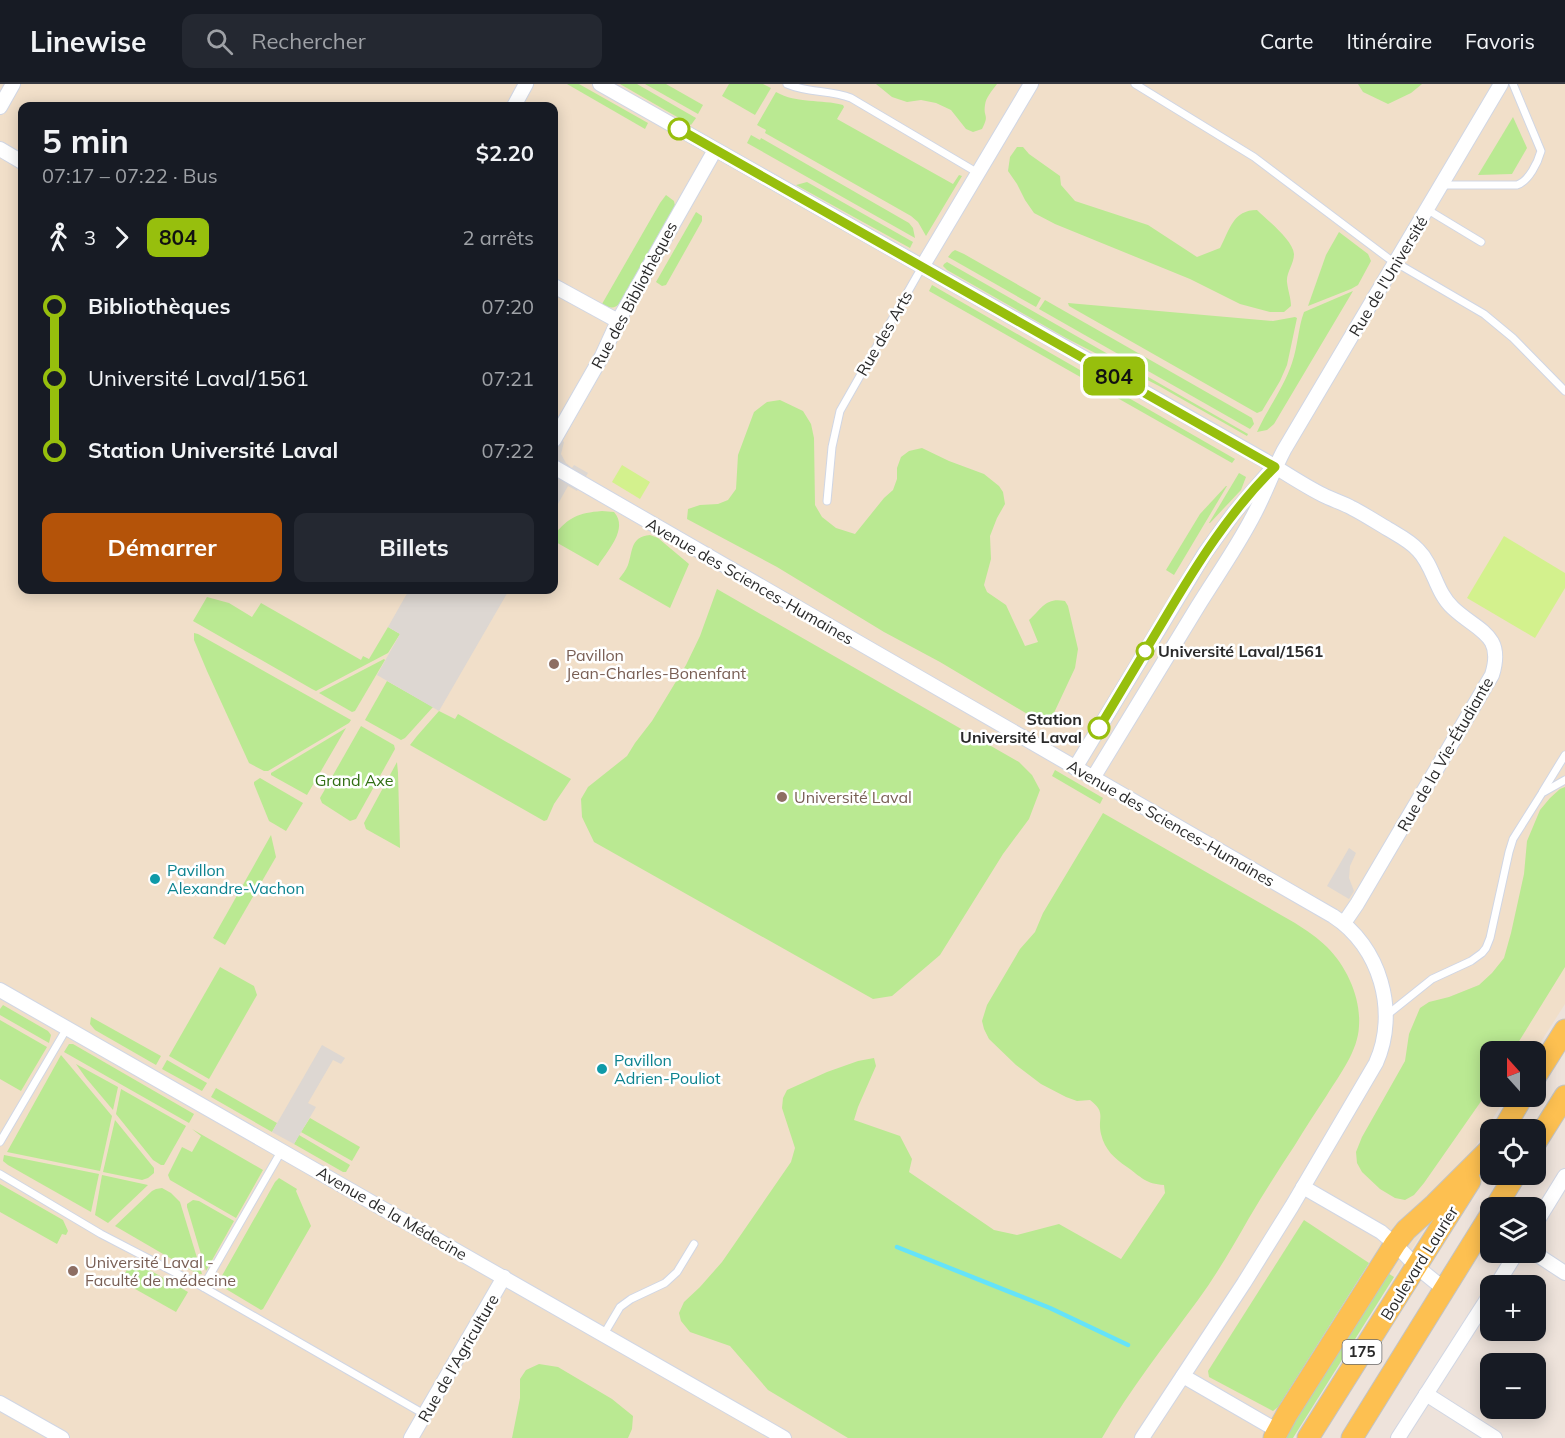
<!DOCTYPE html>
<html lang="fr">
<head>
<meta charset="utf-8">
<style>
	body { margin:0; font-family:Mulish,sans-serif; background:#242831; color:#f1f3f6; height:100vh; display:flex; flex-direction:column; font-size:22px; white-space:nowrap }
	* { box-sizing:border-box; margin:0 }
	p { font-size:20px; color:#9ea1a6 }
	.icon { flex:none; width:33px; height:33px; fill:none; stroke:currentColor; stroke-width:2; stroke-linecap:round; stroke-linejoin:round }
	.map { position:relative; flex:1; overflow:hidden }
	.details { position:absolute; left:18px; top:18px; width:540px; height:492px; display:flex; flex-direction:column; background:#171b24; border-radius:12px; box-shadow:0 3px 15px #0003 }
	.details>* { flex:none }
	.badge { padding:0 12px; border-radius:9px; font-size:21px; line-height:39px }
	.needle { width:39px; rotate:339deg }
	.fabs { position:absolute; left:1480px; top:957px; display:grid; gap:12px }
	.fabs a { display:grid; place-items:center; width:66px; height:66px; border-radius:12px; background:#171b24; box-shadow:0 3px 15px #0003; font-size:30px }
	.map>.badge { position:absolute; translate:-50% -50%; box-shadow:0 0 0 3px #fff }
	.legs { display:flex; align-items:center; gap:9px; height:66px; padding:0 24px; font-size:20px }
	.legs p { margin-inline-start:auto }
	.summary { display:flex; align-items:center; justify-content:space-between; height:102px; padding:0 24px }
	h1 { font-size:33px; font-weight:700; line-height:45px }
	.cta { display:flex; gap:12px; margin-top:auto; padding:12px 24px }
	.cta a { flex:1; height:69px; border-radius:12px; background:#b45309; color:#fff; font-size:24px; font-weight:700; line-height:69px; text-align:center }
	.cta a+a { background:#242831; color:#f1f3f6 }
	ul { padding:0 24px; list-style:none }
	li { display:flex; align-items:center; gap:21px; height:72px; font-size:22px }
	li i { display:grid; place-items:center; width:9px; height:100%; margin:0 8px; background:currentColor }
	li i::after { content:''; width:15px; height:15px; margin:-8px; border:4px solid; border-radius:50%; background:#171b24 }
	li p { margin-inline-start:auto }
	li:first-child i { background:linear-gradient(#0000 50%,currentColor 0) }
	li:last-child i { background:linear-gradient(currentColor 50%,#0000 0) }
	header { display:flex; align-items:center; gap:36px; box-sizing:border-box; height:84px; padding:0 30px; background:#171b24; border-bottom:2px solid #363941 }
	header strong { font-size:28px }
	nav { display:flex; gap:33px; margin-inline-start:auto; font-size:21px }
	.search { width:420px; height:54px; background:#242831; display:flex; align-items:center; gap:15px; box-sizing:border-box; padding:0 21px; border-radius:12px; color:#9ea1a6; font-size:22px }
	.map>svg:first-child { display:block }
</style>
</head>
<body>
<header>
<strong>Linewise</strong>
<div class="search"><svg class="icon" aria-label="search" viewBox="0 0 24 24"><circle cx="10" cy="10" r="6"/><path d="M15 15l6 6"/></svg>Rechercher</div>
<nav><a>Carte</a><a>Itinéraire</a><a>Favoris</a></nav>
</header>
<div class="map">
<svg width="1565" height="1354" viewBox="0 0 1565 1354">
	<rect width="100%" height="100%" fill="#eee3db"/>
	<path fill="#f1dfc9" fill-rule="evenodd" d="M0,0h1565v920l-30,47 -44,1v44l15,1 -77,125 -137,216h-1292zM22,22h532v484h-532z"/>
	<g fill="#bae992">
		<polygon points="567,0 579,0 648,39 645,45"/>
		<polygon points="620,0 637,0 696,34 691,41"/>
		<polygon points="645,0 666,0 703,21 698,30"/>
		<polygon points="729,0 763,0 771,4 755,31 722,12"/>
		<path d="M876,0h121c-5,7 -11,13 -12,21 -2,13 5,9 -3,24l-9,3 -7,-3 -15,-19 -15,-7 -15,-3 -14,2 -15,-5z"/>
		<polygon points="1358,0 1422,0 1411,9 1388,20 1363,8"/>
		<path d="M776,8c21,12 45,7 67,13l1,2 -7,12 116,65 6,-9 3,1 -36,60 -8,-14 -7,-6 -146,-83 1,-3 -9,-5z"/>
		<polygon points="1513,33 1527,64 1512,90 1478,91"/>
		<polygon points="751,51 760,56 761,54 909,139 913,144 915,154 747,59"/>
		<path d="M1017,63h6l6,7 31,22 1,9 14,16 73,24 49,32 23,-9c10,-19 13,-38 37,-38 10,10 36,30 37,44 0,10 -8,19 -7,28 1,9 4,16 4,24l-7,6h-14l-30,-8 -50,-25 -135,-55 -21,-11 -9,-13 -8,-16 -9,-13 2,-14z"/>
		<polygon points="807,98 913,158 910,164 796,101"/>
		<path d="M666,111l8,6 1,5 -1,3 -53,93c-6,7 -11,7 -19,2l58,-101z"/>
		<polygon points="696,128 702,132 702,137 666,201 662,202 656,198"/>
		<polygon points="1339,148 1368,170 1371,177 1358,201 1351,205 1308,222 1326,171"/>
		<polygon points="955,166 964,170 1041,214 1036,223 948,173 952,168"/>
		<polygon points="947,178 1248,350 1247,352 1159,302 1066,254 947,186 943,182 944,180"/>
		<polygon points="932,201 1235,375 1232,379 929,207"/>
		<path d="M1353,207l-79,133 -7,6 -10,2c11,-24 27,-45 35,-69 6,-17 6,-35 12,-51z"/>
		<polygon points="1045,216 1252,334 1254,340 1250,345 1039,225"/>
		<polygon points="1068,219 1273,237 1295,233 1297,234 1287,281 1280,297 1262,327 1257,329 1069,222"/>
		<path d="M780,316l23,11 8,13 3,14 1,67 7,12 14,11 19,6 29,-36 9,-8 4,-11v-11l4,-11 8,-6 13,-3 27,13 35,13 15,12 4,6 2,12 -8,14 -7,18 1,23 -7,26 3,7 19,13 19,41 13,-4 -9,-22c13,-12 17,-23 36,-19l3,5 10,43 -3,19 -22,47 -9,3 -15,-3 -89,-53 -56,-30 -107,-65 -90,-48 1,-10 12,-4 18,-1 10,-4 8,-11 2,-34 16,-43 13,-10z"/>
		<polygon points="1239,389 1246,393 1241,406 1210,439 1209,439"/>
		<polygon points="1226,402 1227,402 1174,491 1166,486 1200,430"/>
		<path d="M602,427l12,1c15,17 -7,39 -16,54l-44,-25v-6c15,-18 24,-22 48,-24z"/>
		<path d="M650,451l8,3 31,26 -19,44 -51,-29c3,-4 7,-9 9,-14 5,-14 2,-28 22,-30z"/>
		<polygon points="717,505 1019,678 1032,691 1040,706 1029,735 1003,770 940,871 892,912 873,915 594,758 582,733 581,715 588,703 627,672 635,659 652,637 686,581 700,552"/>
		<polygon points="207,513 229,519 252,533 261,519 361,576 363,572 369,575 388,543 400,550 388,569 316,607 312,605 193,537"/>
		<polygon points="194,549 198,550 351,636 349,639 268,687 264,687 249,679 207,587 194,556"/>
		<polygon points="384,575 385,576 355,627 352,628 319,609"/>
		<polygon points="387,597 433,623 405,654 401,656 365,636"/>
		<polygon points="439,627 455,635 458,630 571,695 554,720 547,736 544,737 410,661 417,652"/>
		<polygon points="361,642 394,661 395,665 356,735 350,737 322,719 320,714"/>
		<polygon points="346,644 307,711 271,691 271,689"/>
		<polygon points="397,678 398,689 400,764 366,745 364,739"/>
		<polygon points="1055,686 1103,714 1100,720 1052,692"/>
		<polygon points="260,694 303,719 286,747 269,737 254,700 254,698"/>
		<polygon points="1565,703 1565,883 1513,967 1491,968 1491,1003 1424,1099 1414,1111 1405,1116 1395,1114 1380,1105 1362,1088 1357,1079 1356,1068 1362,1053 1405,977 1409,950 1420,924 1429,918 1449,913 1479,901 1492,889 1504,874 1511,849 1524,790 1527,757 1540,726 1550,714 1560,705"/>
		<path d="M1103,729l192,110c11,7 23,15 32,24 20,20 34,51 32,79 -1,25 -19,48 -32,69 -11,17 -22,33 -32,50 -16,24 -31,48 -46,73 -16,28 -32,56 -51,82 -33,45 -68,89 -96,138h-254l-80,-48 -38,-44 -40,-14 -9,-11 -2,-8 5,-11 16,-15 22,-25 69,-100 4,-14 -13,-40 1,-10 4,-8 40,-18 31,-11 16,-3 2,8 -18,41 -4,13 46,16 12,23 -3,13 85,58 23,5 42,-11 62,35 44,-66 -1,-8c-18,-1 -23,-8 -37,-18 -13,-9 -22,-17 -26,-33 -4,-17 6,-21 -11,-34l-13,1 -11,-4 -25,-13 -25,-19 -27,-26 -5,-10 -2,-8 5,-16 33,-56 15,-17 8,-19z"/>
		<polygon points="271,751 276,773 225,861 213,854"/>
		<polygon points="220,883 254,902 257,911 209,995 169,972"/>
		<polygon points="3,921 48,947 51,951 49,959 0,931 0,925"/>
		<polygon points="91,933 161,972 156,981 95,946 90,940"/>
		<polygon points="0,936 47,963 21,1007 0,995"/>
		<polygon points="69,960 73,960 194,1030 189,1039 64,968"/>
		<polygon points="61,971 112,1032 100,1087 7,1068"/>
		<polygon points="167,976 207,999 202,1007 162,985"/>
		<polygon points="76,980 118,1003 113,1026 86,994"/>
		<polygon points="216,1004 277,1039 272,1048 211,1013"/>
		<polygon points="121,1005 186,1042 164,1081 161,1081 153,1076 116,1030"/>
		<polygon points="310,1034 360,1063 352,1077 301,1048"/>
		<polygon points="115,1036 154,1084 154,1089 148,1094 142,1096 103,1088"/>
		<polygon points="192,1045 263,1086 236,1134 170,1096 168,1091 182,1063 192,1068 201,1052"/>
		<polygon points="299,1051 350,1081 346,1088 343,1088 294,1060"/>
		<polygon points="4,1071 99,1090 91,1128 8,1081 3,1077"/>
		<polygon points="102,1091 148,1101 108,1139 95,1131"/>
		<polygon points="279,1094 297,1105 296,1107 311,1142 263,1225 261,1226 221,1202 219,1197 275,1098"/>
		<polygon points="0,1100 63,1136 68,1147 66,1151 62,1150 57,1160 0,1128"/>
		<polygon points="162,1104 171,1109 180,1118 202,1190 199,1190 194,1188 115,1142 152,1107 156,1105"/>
		<polygon points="193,1116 199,1117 234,1137 206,1187 187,1123 187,1120"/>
		<polygon points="1304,1136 1369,1179 1278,1323 1273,1327 1209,1293 1208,1287"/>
		<polygon points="132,1176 188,1208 176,1228 121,1197"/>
		<polygon points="1386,1188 1394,1193 1293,1354 1283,1354"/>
		<polygon points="539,1280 558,1283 612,1315 633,1332 632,1345 628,1354 512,1354 520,1314 520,1295 526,1286"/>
	</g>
	<g fill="#d3f18d">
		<polygon points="622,381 650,398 640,415 612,398"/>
		<polygon points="1504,452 1565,489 1565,504 1535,554 1467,514"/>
	</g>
	<g fill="#ddd7d2">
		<polygon points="554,352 564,358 561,370 566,379 572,384 574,381 588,389 577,407 568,402 554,427"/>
		<polygon points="409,506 509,506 439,627 377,591 400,550 388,543"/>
		<polygon points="1349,764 1356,769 1350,782 1349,794 1354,807 1349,815 1327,802"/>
		<polygon points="322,961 345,974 341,980 333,976 308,1019 316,1023 294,1060 272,1048"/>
	</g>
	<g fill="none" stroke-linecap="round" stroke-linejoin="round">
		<polyline stroke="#65e3f9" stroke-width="4.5" points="897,1163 1050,1224 1128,1261"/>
		<defs>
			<g id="lane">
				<path d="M787,0c21,9 43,6 64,14l127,75"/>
				<polyline points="1135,0 1254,73 1388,174 1484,230 1513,254 1565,307"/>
				<path d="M1442,101h75c12,-4 21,-23 24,-34l-28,-67"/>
				<polyline points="1428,126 1481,158"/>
				<polyline points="827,417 832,363 840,327 922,183"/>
				<polyline points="1543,707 1565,671"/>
				<polyline points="1387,931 1432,895 1471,877 1482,869 1486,864 1490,854 1509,768 1513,755 1542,709 1565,696"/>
				<polyline points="0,1058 67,944"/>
				<polyline points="0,1090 101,1150 203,1203 424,1330"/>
				<polyline points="203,1203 282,1066"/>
				<polyline points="604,1250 620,1223 631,1215 665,1199 677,1188 694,1160"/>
			</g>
			<g id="street">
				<path d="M600,0l664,376c20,12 39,25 59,35 10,5 20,8 29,13 12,6 24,14 36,21 10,6 22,12 30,21 16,16 18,43 35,58 24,23 52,26 39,67l-135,229 -13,19"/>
				<polyline points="514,22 526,0"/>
				<polyline points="0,23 13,0"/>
				<polyline points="0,65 22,78"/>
				<polyline points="922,183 1031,0"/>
				<polyline points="554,202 618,237"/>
				<polyline points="554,356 602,272 618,237 715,66"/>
				<path d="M554,383l779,449c47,30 66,96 43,147l-84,143 -48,77 -102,155"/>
				<polyline points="1075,684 1205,469 1234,429 1271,386"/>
				<path d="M1093,694c35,-57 70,-115 105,-172 18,-29 37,-56 53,-86 13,-23 21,-47 33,-70l217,-366"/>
				<polyline points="0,906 784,1354"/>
				<polyline points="1303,1103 1381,1148 1395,1160 1417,1183 1444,1205"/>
				<polyline points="1536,1139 1565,1092"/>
				<polyline points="1533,1168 1565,1189"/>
				<polyline points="1496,1202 1517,1168"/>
				<polyline points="1183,1292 1278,1347"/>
				<polyline points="1426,1310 1495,1354"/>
				<polyline points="0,1319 62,1354"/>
				<polyline points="411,1354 504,1193"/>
				<polyline points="1398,1354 1491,1209"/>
			</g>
			<g id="primary">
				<polyline points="1536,992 1565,946"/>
				<polyline points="1503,1046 1523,1012"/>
				<polyline points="1536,1058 1565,1012"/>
				<polyline points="1495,1124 1516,1090"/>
				<polyline points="1274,1354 1287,1330 1395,1160 1406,1146 1435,1120 1491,1064"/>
				<polyline points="1308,1354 1470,1097"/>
				<polyline points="1352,1354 1491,1130"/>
			</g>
		</defs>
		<use href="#lane" stroke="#d0d6e4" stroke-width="9"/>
		<use href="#street" stroke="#d0d6e4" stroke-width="16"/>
		<use href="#primary" stroke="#c3c3c3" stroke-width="23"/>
		<use href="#lane" stroke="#fff" stroke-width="7"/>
		<use href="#street" stroke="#fff" stroke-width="14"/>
		<use href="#primary" stroke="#fdc051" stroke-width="21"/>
	</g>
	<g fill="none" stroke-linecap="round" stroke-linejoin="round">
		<defs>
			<path id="line-1" d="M679,45l596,338c-45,44 -78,97 -110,151 -22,37 -44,73 -66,110"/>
		</defs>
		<use href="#line-1" stroke="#fff" stroke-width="14"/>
		<use href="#line-1" stroke="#97bf0d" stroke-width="9"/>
	</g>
	<g fill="#fff" stroke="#97bf0d" stroke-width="3">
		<circle cx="679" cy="45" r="10"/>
		<circle cx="1145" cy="567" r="8"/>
		<circle cx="1099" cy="644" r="10"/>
	</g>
	<g fill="#8d6e63" stroke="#fff" stroke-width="2">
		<circle cx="554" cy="580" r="6"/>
		<circle cx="782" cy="713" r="6"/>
		<circle cx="73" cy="1187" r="6"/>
	</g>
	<g fill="#0f9aa8" stroke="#fff" stroke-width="2">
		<circle cx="155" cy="795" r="6"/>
		<circle cx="602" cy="985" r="6"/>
	</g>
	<g text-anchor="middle" stroke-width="5" stroke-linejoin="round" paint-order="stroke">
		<rect fill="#fff" stroke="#6a6a6a" stroke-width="1.5" x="1342.5" y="1256" width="39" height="24" rx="4.5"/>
		<g font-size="15" font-weight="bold" fill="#2a2a2a">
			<text x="1362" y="1273">175</text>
		</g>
		<g font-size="16" fill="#2a2a2a" stroke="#fff">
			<text transform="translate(1388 192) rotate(-59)" y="6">Rue de l'Université</text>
			<text transform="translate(634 211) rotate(-62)" y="6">Rue des Bibliothèques</text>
			<text transform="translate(884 249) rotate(-60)" y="6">Rue des Arts</text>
			<text transform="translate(750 497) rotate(30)" y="6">Avenue des Sciences-Humaines</text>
			<text transform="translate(1445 670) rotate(-60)" y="6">Rue de la Vie-Étudiante</text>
			<text transform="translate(1171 739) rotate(30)" y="6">Avenue des Sciences-Humaines</text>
			<text transform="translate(392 1129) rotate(30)" y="6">Avenue de la Médecine</text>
			<text transform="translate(1419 1179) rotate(-58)" y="6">Boulevard Laurier</text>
			<text transform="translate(458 1274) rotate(-60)" y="6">Rue de l'Agriculture</text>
		</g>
		<g font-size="16" font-weight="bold" fill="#2a2a2a" stroke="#fff" text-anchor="start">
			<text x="1158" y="573">Université Laval/1561</text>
			<text x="1082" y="641" text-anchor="end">Station<tspan x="1082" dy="18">Université Laval</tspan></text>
		</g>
		<g font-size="16" fill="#785e54" stroke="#fff" text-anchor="start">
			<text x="566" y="577">Pavillon<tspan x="566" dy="18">Jean-Charles-Bonenfant</tspan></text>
			<text x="794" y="719">Université Laval</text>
			<text x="85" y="1184">Université Laval -<tspan x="85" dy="18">Faculté de médecine</tspan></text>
		</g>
		<g font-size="16" fill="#316e14" stroke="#fff">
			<text x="354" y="702">Grand Axe</text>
		</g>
		<g font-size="16" fill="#0d838f" stroke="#fff" text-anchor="start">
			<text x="167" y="792">Pavillon<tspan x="167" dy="18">Alexandre-Vachon</tspan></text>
			<text x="614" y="982">Pavillon<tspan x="614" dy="18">Adrien-Pouliot</tspan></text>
		</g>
	</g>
</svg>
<div class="fabs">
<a><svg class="needle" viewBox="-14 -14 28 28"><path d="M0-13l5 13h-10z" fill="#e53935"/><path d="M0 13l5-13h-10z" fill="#9ea1a6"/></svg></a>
<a><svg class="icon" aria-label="locate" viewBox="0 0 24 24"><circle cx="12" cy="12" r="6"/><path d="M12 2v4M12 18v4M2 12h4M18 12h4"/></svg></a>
<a><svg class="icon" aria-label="layers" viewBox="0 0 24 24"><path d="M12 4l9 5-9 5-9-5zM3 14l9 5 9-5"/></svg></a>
<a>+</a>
<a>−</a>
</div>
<b class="badge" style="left:1114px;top:292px;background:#97bf0d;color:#111">804</b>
<section class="details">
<div class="summary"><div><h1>5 min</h1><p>07:17 – 07:22 · Bus</p></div><b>$2.20</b></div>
<div class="legs"><svg class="icon" aria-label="walk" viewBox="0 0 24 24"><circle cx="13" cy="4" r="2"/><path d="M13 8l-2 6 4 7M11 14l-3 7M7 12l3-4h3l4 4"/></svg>3<svg class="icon" aria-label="forward" viewBox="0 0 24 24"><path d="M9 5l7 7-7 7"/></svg><b class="badge" style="background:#97bf0d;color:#111">804</b><p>2 arrêts</p></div>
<ul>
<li><i style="color:#97bf0d"></i><b>Bibliothèques</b><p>07:20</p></li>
<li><i style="color:#97bf0d"></i><span>Université Laval/1561</span><p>07:21</p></li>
<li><i style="color:#97bf0d"></i><b>Station Université Laval</b><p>07:22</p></li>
</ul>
<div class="cta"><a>Démarrer</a><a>Billets</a></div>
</section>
</div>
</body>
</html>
